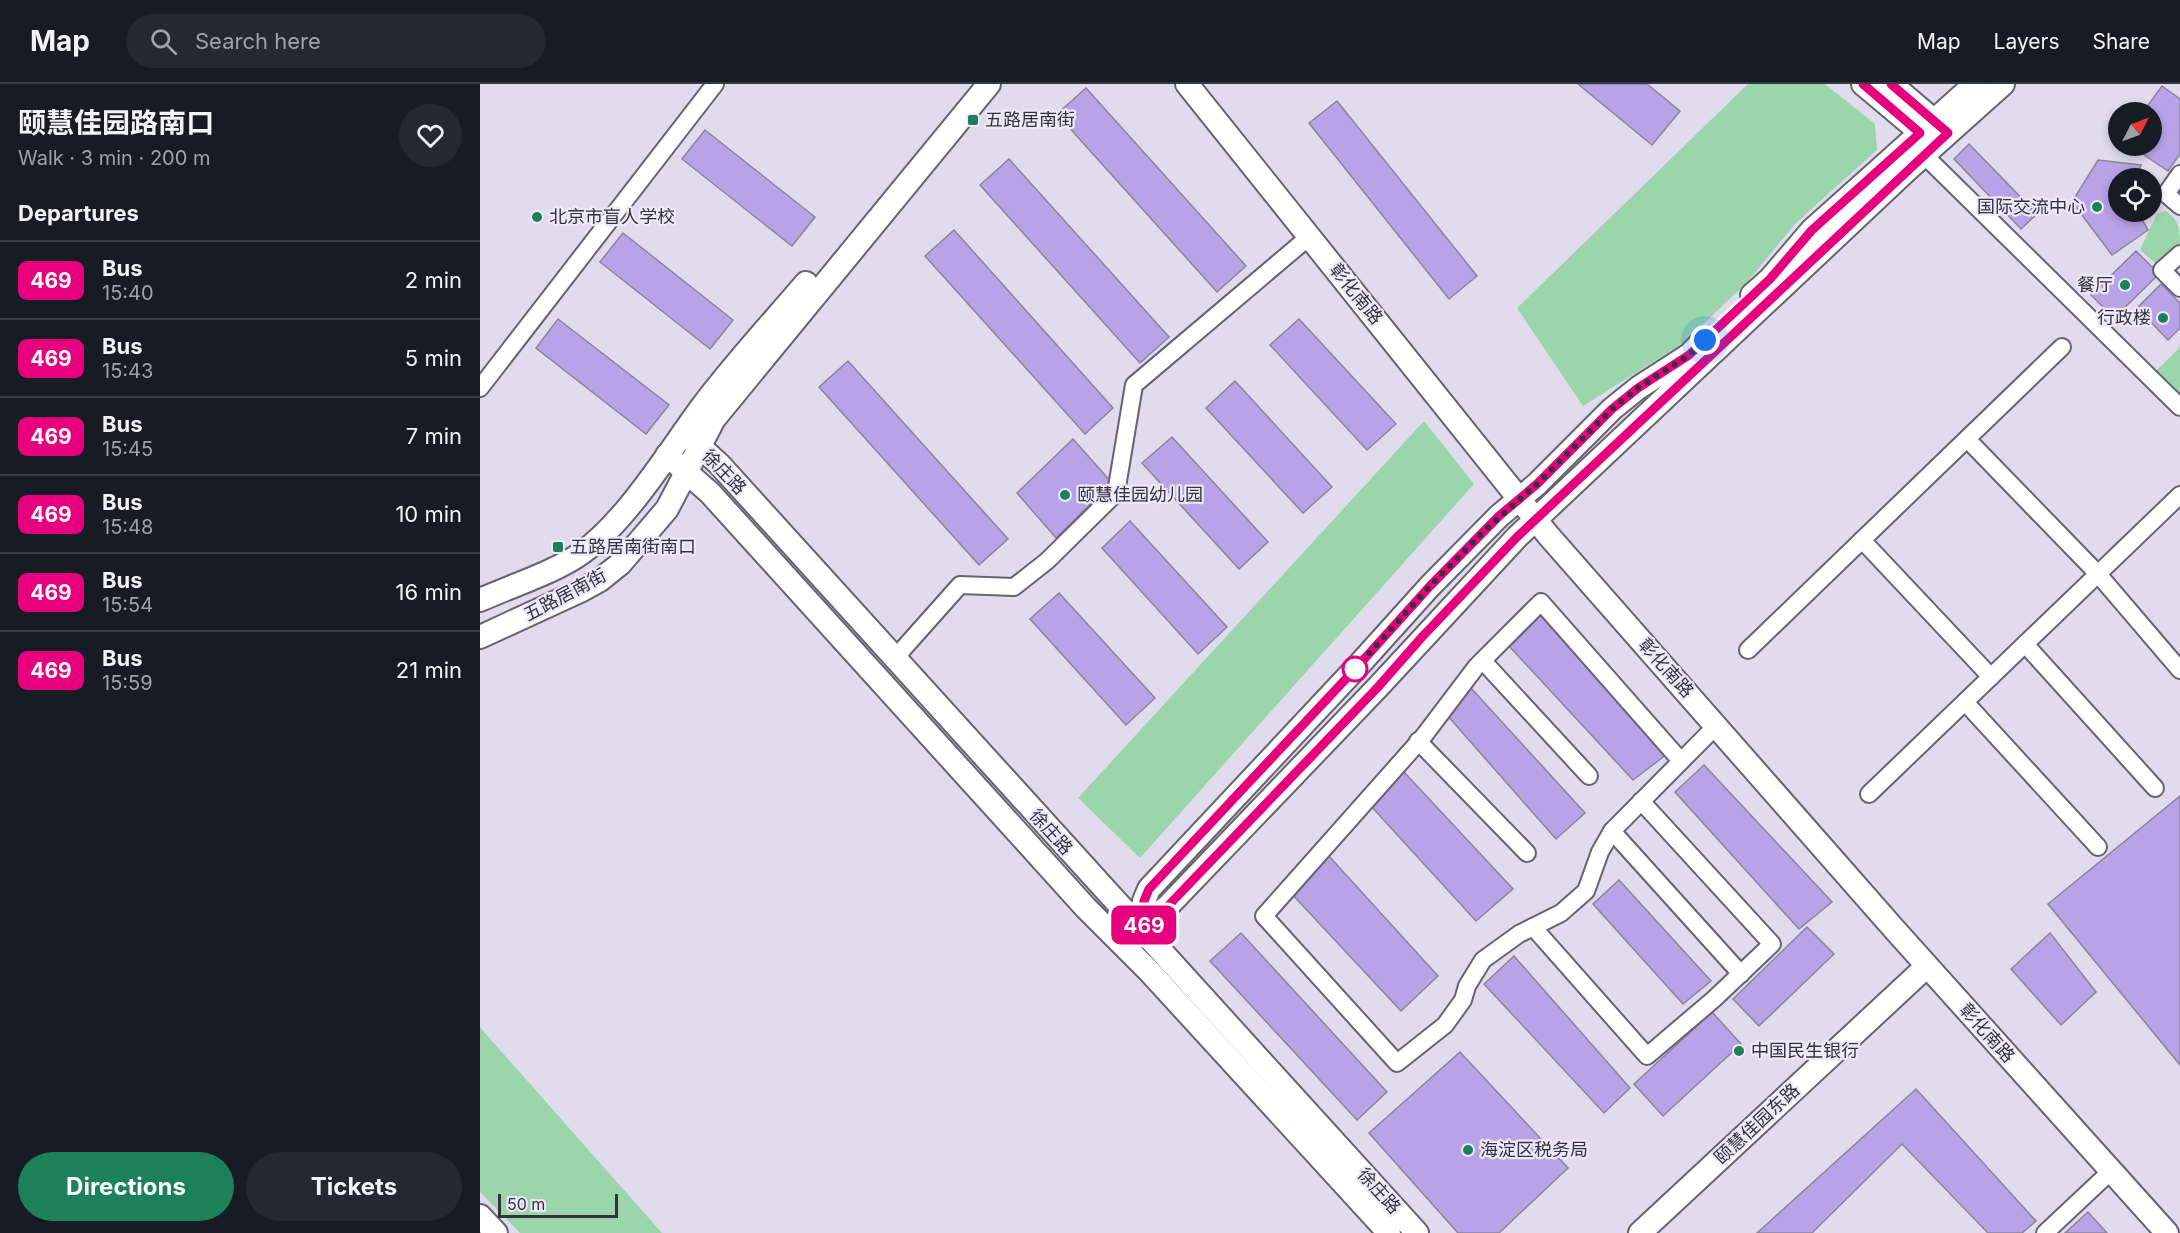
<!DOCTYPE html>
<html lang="en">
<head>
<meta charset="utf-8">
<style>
	body { margin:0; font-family:Inter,"Noto Sans SC",sans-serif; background:#242831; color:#f1f3f6; height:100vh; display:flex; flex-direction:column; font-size:22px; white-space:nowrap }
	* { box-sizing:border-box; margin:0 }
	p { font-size:20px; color:#9ea1a6 }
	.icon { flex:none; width:33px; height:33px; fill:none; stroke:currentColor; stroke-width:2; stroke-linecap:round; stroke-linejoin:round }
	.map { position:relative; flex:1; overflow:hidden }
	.side { display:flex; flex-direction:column; background:#171b24; width:480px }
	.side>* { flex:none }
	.badge { padding:0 12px; border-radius:9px; font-size:21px; line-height:39px }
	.needle { width:39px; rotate:48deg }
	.controls { position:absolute; left:1628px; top:18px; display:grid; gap:12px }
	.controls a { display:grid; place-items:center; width:54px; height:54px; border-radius:50%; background:#171b24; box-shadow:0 3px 9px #0003; font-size:30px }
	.scale { position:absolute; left:18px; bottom:15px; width:120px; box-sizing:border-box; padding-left:6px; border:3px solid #34333a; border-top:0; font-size:16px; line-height:21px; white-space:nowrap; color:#34333a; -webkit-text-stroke:4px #ede8fa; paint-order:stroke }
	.you { position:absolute; width:30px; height:30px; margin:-15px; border:4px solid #fff; border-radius:50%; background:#1a73e8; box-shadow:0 0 0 9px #1a73e833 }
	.map>.badge { position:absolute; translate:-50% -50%; box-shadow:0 0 0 3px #fff }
	h2 { padding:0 18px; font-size:22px; line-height:54px }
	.round { display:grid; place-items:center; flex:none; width:63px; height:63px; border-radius:32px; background:#242831 }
	.summary { display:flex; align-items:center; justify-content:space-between; height:102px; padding:0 18px }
	h1 { font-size:28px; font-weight:700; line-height:45px }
	.cta { display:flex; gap:12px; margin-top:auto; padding:12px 18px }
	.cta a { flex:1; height:69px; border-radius:36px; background:#1c8059; color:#fff; font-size:24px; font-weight:700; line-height:69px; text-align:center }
	.cta a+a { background:#242831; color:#f1f3f6 }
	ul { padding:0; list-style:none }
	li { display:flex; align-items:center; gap:18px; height:78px; padding:0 18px; border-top:2px solid #363941 }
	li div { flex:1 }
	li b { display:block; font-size:22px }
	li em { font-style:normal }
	li .badge { min-width:66px; font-weight:700; text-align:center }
	header { display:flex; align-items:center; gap:36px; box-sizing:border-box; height:84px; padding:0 30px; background:#171b24; border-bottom:2px solid #363941 }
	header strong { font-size:28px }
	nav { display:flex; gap:33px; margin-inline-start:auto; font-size:21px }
	.search { width:420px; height:54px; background:#242831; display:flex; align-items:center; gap:15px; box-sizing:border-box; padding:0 21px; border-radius:33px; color:#9ea1a6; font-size:22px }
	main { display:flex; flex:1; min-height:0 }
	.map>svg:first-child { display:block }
</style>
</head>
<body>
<header>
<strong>Map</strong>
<div class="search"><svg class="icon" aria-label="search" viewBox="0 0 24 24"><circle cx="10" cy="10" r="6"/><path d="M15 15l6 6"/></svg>Search here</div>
<nav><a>Map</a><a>Layers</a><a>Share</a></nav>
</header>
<main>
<section class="side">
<div class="summary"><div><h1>颐慧佳园路南口</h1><p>Walk · 3 min · 200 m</p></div><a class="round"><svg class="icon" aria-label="heart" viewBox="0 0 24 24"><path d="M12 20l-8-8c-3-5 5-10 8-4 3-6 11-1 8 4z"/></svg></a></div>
<h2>Departures</h2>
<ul>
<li><span class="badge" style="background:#e6007e;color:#fff">469</span><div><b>Bus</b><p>15:40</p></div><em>2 min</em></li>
<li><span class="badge" style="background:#e6007e;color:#fff">469</span><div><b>Bus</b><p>15:43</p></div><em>5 min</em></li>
<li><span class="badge" style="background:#e6007e;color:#fff">469</span><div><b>Bus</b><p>15:45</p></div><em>7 min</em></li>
<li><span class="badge" style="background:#e6007e;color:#fff">469</span><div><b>Bus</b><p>15:48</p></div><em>10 min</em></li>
<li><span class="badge" style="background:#e6007e;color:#fff">469</span><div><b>Bus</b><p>15:54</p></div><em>16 min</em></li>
<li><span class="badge" style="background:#e6007e;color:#fff">469</span><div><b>Bus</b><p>15:59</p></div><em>21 min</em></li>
</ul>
<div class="cta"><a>Directions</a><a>Tickets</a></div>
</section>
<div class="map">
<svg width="1700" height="1149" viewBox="0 0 1700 1149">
	<rect width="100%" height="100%" fill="#e0dbed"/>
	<g fill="#9bd6ab">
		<polygon points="1268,0 1345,0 1395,40 1397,66 1316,139 1268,197 1206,257 1103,322 1037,224"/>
		<path d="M1685,127c15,8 15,20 15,39l-19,18 -21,-18 17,-36z"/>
		<polygon points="1700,263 1700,312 1675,288"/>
		<polygon points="944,337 994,400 660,774 598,714"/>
		<polygon points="0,943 4,948 182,1149 40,1149 0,1108"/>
	</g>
	<g fill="#b8a2e8" stroke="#8b8697" stroke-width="1.5">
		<polygon points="1098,0 1167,0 1200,27 1172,61"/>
		<polygon points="1682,2 1700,15 1700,70 1688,87 1651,62 1671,62 1671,28 1663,28"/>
		<polygon points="606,4 766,182 737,208 577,30"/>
		<polygon points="857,17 997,192 969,215 829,39"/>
		<polygon points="225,46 335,133 312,162 202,75"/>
		<polygon points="1489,60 1557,130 1541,145 1474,75"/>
		<polygon points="529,75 689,253 660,279 500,101"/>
		<polygon points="1618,76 1661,81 1656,94 1638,94 1638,128 1658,128 1668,146 1632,171 1592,118"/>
		<polygon points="474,146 633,324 605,350 445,172"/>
		<polygon points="143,149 253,236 230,265 120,178"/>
		<polygon points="1656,167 1679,190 1634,234 1611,211"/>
		<polygon points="1681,200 1700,219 1700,244 1688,256 1657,224"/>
		<polygon points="78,235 189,321 166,350 56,264"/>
		<polygon points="819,235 916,340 887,366 790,261"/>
		<polygon points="368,277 528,455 499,481 339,303"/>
		<polygon points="755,297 852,403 823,429 726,324"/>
		<polygon points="692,353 788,458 759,485 662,379"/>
		<polygon points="593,355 632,399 576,454 537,409"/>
		<polygon points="650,437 747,543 718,570 622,464"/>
		<polygon points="579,509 675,614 646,641 550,535"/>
		<polygon points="1059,530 1187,670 1153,696 1029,562"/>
		<polygon points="991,604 1105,729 1076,755 966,630"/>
		<polygon points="1224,681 1352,818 1319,845 1195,708"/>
		<polygon points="924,688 1033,805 996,837 890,721"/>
		<polygon points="1700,712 1700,981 1568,820"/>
		<polygon points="847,770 958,892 921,927 810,808"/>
		<polygon points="1139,796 1231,897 1203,920 1113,820"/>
		<polygon points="1327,843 1354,870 1279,942 1253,915"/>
		<polygon points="761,849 907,1008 877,1036 730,877"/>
		<polygon points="1570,849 1616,908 1581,941 1531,885"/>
		<polygon points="1034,872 1150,1004 1124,1029 1004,900"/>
		<polygon points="1232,928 1261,960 1183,1032 1154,1000"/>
		<polygon points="980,968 1088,1084 1019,1149 978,1149 889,1049"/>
		<polygon points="1436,1005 1556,1137 1542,1149 1508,1149 1422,1060 1332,1149 1277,1149"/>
		<polygon points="1608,1128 1627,1149 1585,1149"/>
	</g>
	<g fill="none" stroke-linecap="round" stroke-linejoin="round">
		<defs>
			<g id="street">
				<polyline points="1444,71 1700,323"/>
				<polyline points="1700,90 1686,110 1700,122"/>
				<polyline points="1700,170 1682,186 1700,204"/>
				<polyline points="0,304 235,0"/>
				<polyline points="1487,355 1618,490 1700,586"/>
				<polyline points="1382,456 1511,593"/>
				<polyline points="1545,560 1675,704"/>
				<polyline points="1268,566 1582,263"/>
				<polyline points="416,576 423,565 480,501 534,503 567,477 636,409 654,301 830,152"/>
				<polyline points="1003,577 1109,692"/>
				<polyline points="1485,618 1618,763"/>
				<polyline points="938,657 1047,769"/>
				<polyline points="1201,677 1061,518 996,583 943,653 784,832 917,979 965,941 983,916 987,902 1003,876 1039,850 1081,829 1106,807 1120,768 1132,747 1236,642"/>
				<polyline points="1389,710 1700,411"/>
				<polyline points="1132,747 1261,890"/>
				<polyline points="1053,843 1167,972 1234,915 1292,860 1161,717"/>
				<polyline points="1565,1149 1631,1087"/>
			</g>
			<g id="secondary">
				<polyline points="707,0 1068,451 1415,846 1687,1149"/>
				<polyline points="1383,0 1452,58"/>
				<polyline points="1411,0 1465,46"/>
				<polyline points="1272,211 1290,195 1332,146 1495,0"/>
				<polyline points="204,348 239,380 937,1149"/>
				<polyline points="187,371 230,409 606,824 669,887 909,1149"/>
				<path d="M0,516c31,-14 76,-28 103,-48 44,-32 85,-99 118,-144 32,-43 70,-84 105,-125"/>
				<polyline points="0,553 100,507 120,496 140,480 187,425 234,335 509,0"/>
				<polyline points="659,844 664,817 669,805 877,583 950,502 1019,432 1057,400 1132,325 1158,304 1209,271 1226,254"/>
				<polyline points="643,860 659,844 687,823 898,603 1037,453 1427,86 1523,0"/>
				<polyline points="0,1132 16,1149"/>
				<polyline points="1160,1149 1447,882"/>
			</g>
		</defs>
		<use href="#street" stroke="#676373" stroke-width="20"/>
		<use href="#secondary" stroke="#676373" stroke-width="26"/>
		<use href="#street" stroke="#fff" stroke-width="16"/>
		<use href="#secondary" stroke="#fff" stroke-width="22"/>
	</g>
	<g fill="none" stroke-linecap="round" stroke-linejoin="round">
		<defs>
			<polyline id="line" points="1383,0 1440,49 1332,146 1290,195 1209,271 1158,304 1132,325 1057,400 1019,432 950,502 877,583 669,805 664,817 659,844 687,823 898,603 942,553 1037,453 1468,49 1411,0"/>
		</defs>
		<use href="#line" stroke="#fff" stroke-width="14"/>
		<use href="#line" stroke="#e6007e" stroke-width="9"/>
		<polyline stroke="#34333a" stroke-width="6" stroke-dasharray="0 10.8" points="875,585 950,502 1005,446 1057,400 1132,325 1158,304 1209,271 1225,256"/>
	</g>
	<g fill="#1c8059" stroke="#ede8fa" stroke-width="2">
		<rect x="487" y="30" width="12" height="12" rx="3"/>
		<circle cx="1617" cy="123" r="6"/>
		<circle cx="57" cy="133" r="6"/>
		<circle cx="1645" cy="201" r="6"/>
		<circle cx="1683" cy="234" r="6"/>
		<circle cx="585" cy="411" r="6"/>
		<rect x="72" y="457" width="12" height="12" rx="3"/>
		<circle cx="1259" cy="967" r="6"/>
		<circle cx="988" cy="1066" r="6"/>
	</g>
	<circle fill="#fff" stroke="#e6007e" stroke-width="3" cx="875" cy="585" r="12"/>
	<g text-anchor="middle" stroke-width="4.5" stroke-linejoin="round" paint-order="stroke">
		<g font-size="18" fill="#34333a" stroke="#ede8fa" text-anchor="start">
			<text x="505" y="42">五路居南街</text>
			<text x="1605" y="129" text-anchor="end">国际交流中心</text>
			<text x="69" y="139">北京市盲人学校</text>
			<text x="1633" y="207" text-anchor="end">餐厅</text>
			<text x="1671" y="240" text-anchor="end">行政楼</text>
			<text x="597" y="417">颐慧佳园幼儿园</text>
			<text x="90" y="469">五路居南街南口</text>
			<text x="1271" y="973">中国民生银行</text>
			<text x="1000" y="1072">海淀区税务局</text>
		</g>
		<g font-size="18" fill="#34333a" stroke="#ede8fa">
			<text transform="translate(876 210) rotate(51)" y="6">彰化南路</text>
			<text transform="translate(244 388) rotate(46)" y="6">徐庄路</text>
			<text transform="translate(85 511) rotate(-28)" y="6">五路居南街</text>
			<text transform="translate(1186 584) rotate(48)" y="6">彰化南路</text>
			<text transform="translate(571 748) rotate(48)" y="6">徐庄路</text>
			<text transform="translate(1507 949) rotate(48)" y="6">彰化南路</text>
			<text transform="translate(1277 1040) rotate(-43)" y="6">颐慧佳园东路</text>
			<text transform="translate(899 1107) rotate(48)" y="6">徐庄路</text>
		</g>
	</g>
</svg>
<div class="controls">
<a><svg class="needle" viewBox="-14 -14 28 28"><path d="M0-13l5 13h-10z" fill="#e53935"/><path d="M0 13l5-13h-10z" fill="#9ea1a6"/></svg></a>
<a><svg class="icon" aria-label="locate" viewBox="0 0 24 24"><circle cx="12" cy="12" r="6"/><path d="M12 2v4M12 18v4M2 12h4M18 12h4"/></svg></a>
</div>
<div class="scale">50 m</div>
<div class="you" style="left:1225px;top:256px"></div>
<b class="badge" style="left:664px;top:841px;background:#e6007e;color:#fff">469</b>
</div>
</main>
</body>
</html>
